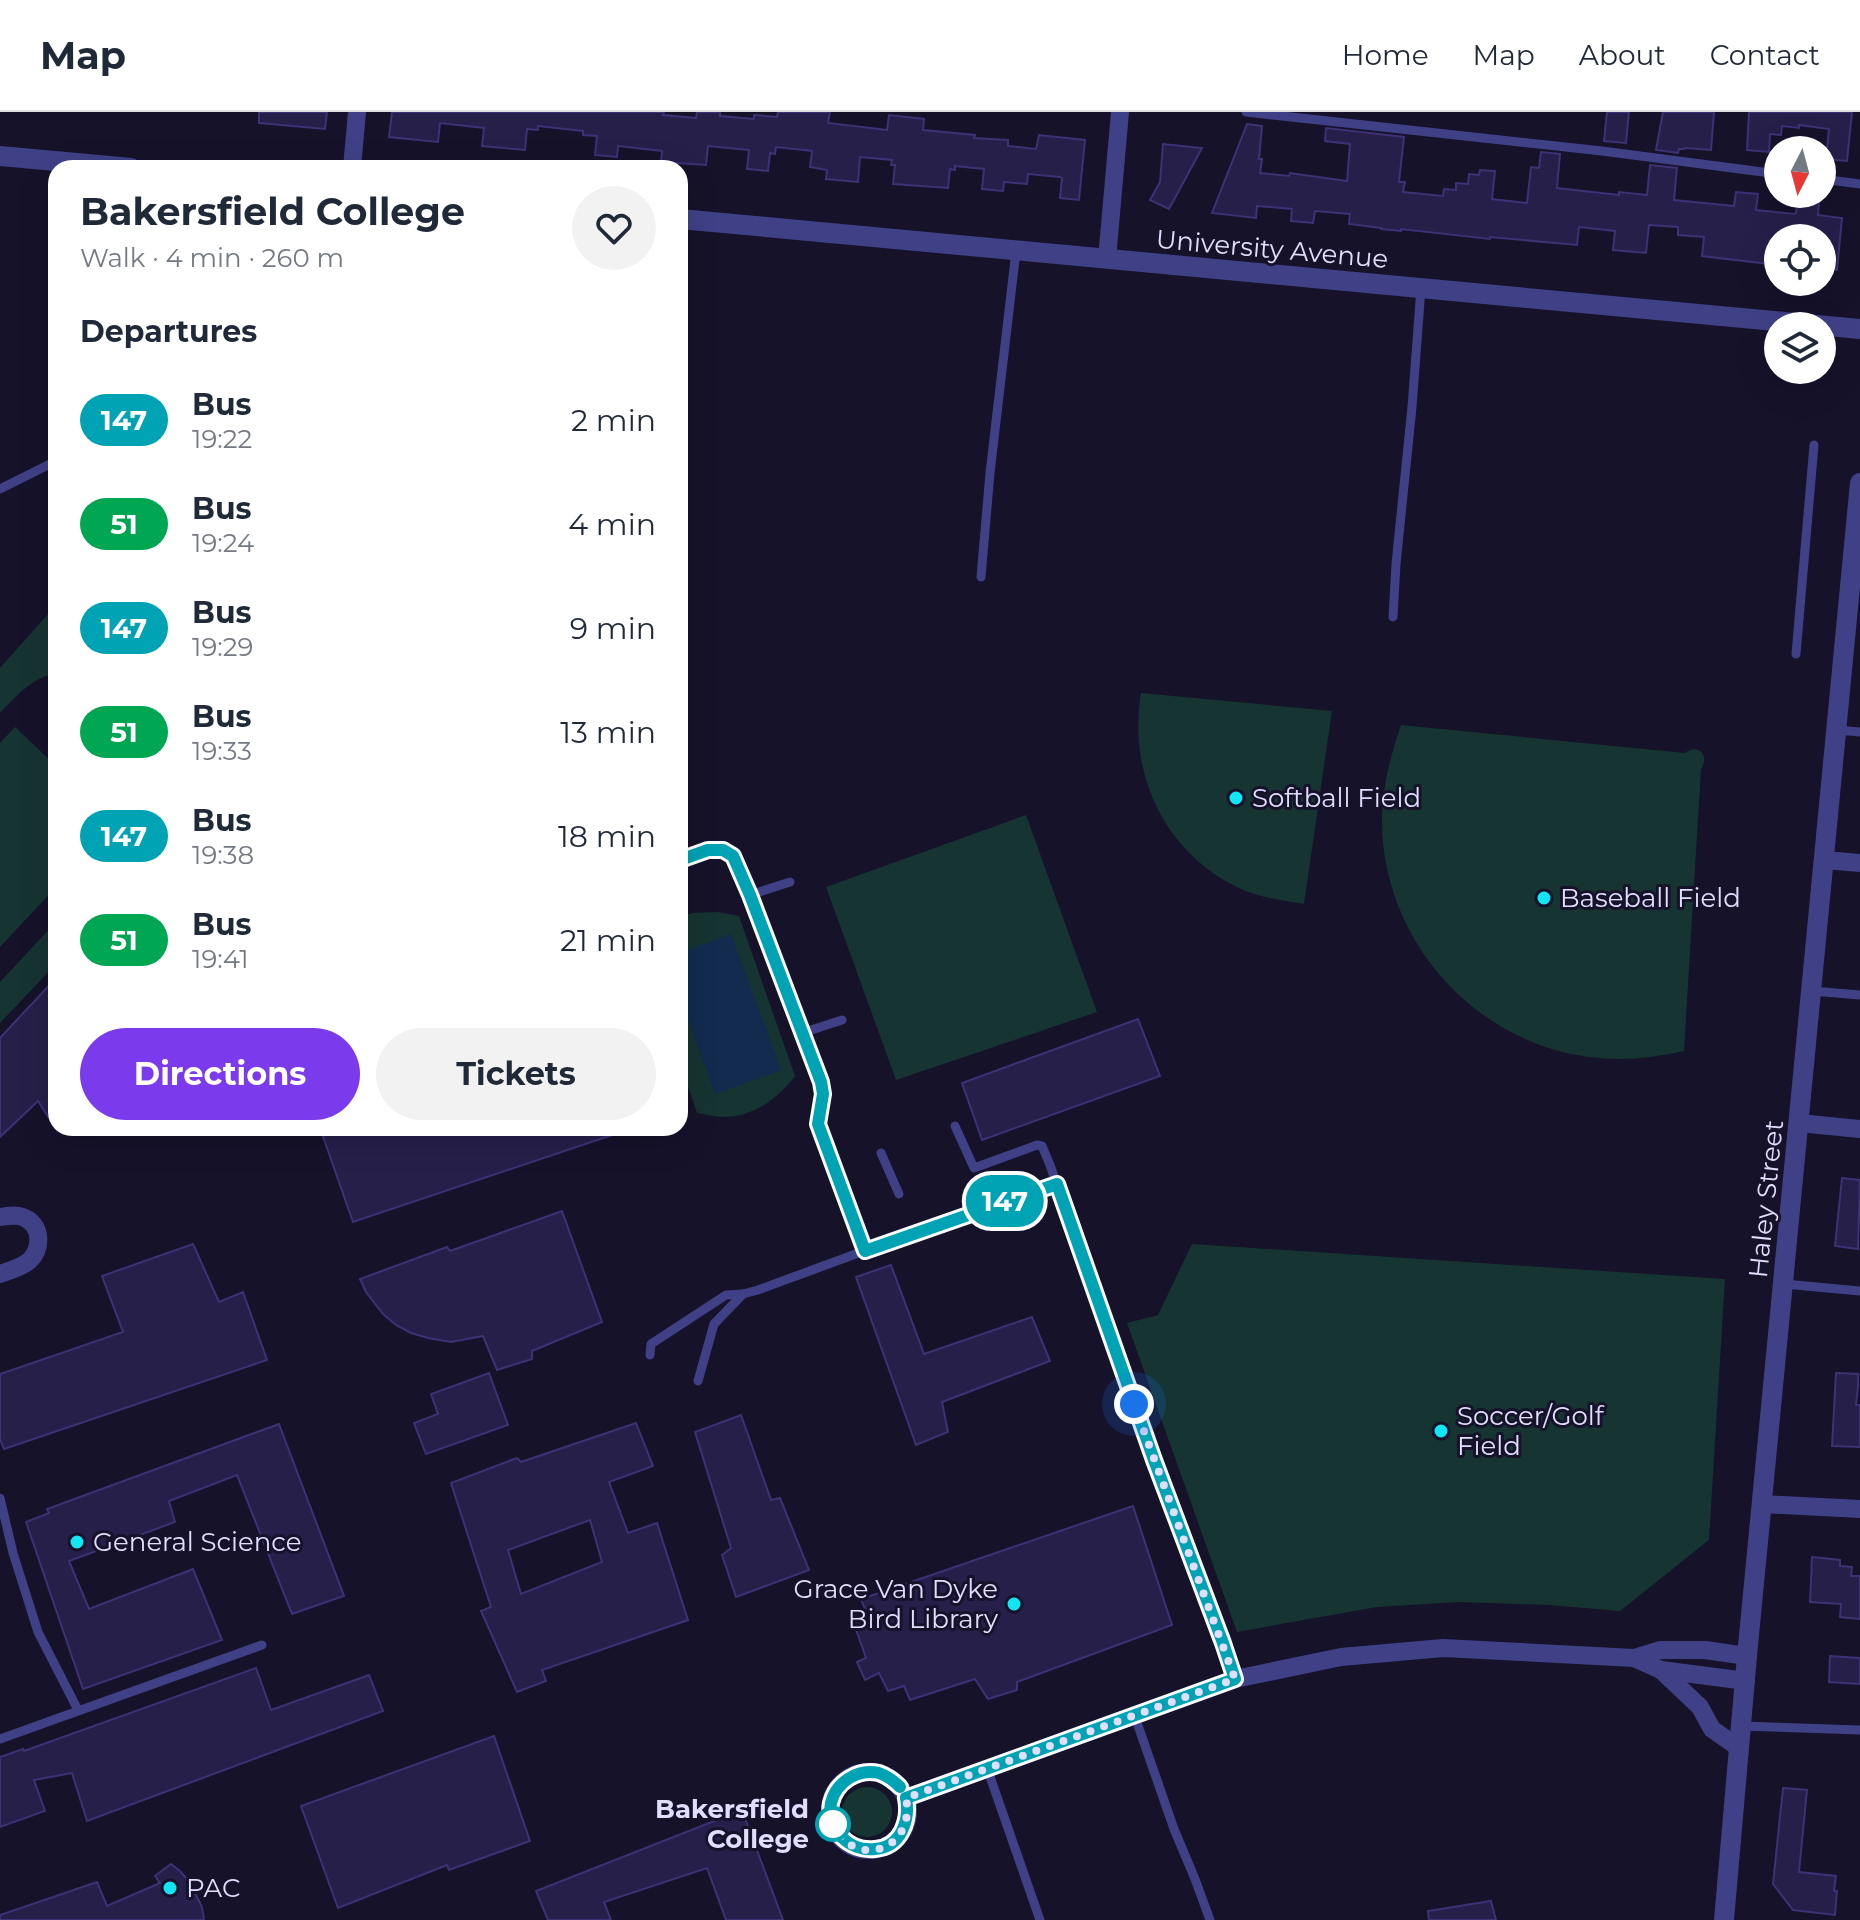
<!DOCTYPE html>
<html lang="en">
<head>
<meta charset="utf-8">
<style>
	body { margin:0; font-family:Montserrat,sans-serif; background:#f2f2f3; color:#1f2937; height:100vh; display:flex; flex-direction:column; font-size:30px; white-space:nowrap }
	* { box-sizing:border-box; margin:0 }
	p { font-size:26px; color:#747a83 }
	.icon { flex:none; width:44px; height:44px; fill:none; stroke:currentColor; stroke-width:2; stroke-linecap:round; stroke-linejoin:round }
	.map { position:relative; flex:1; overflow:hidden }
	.drawer { position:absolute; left:48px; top:48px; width:640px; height:976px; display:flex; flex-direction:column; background:#fff; border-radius:24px; box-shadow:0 8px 32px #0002 }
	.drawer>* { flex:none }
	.badge { padding:0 16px; border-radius:26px; font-size:28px; line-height:52px }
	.needle { width:52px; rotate:186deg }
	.buttons { position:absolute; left:1764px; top:24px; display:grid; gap:16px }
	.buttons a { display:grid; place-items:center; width:72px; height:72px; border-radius:50%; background:#fff; box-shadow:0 8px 32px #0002; font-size:40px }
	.you { position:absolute; width:40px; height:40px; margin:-20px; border:6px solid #fff; border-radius:50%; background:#1a73e8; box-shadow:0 0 0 12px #1a73e833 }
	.map>.badge { position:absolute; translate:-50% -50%; box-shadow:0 0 0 4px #fff }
	h2 { padding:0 32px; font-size:30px; line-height:72px }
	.round { display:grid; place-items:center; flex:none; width:84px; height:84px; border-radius:42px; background:#f2f2f3 }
	.overview { display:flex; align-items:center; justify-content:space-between; height:136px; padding:0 32px }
	h1 { font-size:38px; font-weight:700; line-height:60px }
	.action { display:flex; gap:16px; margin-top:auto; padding:16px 32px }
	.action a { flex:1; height:92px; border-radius:48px; background:#7c3aed; color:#fff; font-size:32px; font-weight:700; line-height:92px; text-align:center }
	.action a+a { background:#f2f2f3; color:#1f2937 }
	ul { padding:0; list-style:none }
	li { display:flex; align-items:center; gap:24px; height:104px; padding:0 32px }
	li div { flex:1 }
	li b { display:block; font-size:30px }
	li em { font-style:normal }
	li .badge { min-width:88px; font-weight:700; text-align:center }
	header { display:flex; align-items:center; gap:48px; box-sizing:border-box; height:112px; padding:0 40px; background:#fff; border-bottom:2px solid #e0e1e3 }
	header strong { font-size:38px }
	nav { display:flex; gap:44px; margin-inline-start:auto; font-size:28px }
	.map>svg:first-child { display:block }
</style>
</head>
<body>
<header>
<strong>Map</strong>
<nav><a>Home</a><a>Map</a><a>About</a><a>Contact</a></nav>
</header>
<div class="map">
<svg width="1860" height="1808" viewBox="0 0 1860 1808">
	<rect width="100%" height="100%" fill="#15122a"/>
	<g fill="#163432">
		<path d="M56,493v68c-24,5 -40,23 -56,40v-45z"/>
		<path d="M1141,581l191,18 -28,193c-25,-4 -49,-7 -71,-19 -71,-37 -105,-114 -92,-192z"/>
		<path d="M1401,613l284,28c13,-10 25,2 16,16l-17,282c-28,6 -56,10 -85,7 -119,-10 -214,-113 -217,-232 -1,-35 8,-68 19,-101z"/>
		<polygon points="15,615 56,654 56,775 0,835 0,631"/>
		<polygon points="1026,703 1097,900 896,968 826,775"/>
		<path d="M718,800l21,4 56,160c-17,23 -42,41 -72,41 -8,0 -17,-3 -26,-4l-17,-50v-146l12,-4z"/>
		<polygon points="56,810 56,852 0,911 0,870"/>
		<polygon points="1192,1132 1725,1167 1709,1428 1620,1499 1549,1493 1458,1490 1377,1495 1237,1520 1127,1211 1158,1203"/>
		<circle cx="867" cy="1700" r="25"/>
	</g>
	<polygon fill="#122b4f" points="731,822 781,958 715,982 680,885 680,841"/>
	<g fill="#261f4a" stroke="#3d3275" stroke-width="2" fill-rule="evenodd">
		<polygon points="259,0 327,0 325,17 259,11"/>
		<polygon points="392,0 664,0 663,3 696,6 697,0 720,0 720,4 754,7 754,3 777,5 778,0 830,0 828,11 887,18 889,3 924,7 923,18 975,23 974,26 1008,28 1008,34 1036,37 1039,23 1085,28 1079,88 1060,86 1062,66 1060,65 1028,62 1027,72 1004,70 1003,79 982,77 984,57 955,54 955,58 950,57 948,76 893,72 895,53 891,53 892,48 860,45 858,70 826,67 827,58 810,55 812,39 776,35 775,42 770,41 768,59 747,57 749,38 708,34 706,53 661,50 662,39 618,34 617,45 595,43 597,24 583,23 583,19 538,14 538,18 527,17 525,38 482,34 484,16 440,11 438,30 389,25"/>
		<polygon points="1607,0 1629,0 1626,31 1604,29"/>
		<polygon points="1663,0 1714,0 1711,38 1685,36 1684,37 1679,37 1678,41 1656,38"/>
		<polygon points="1749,0 1852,0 1847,49 1826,47 1829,17 1799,13 1799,16 1782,14 1781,23 1770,22 1769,40 1747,38"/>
		<polygon points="1247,12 1262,14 1259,47 1262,47 1260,61 1289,64 1290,61 1347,69 1350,32 1325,29 1326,16 1404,25 1399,70 1405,70 1403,80 1443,84 1444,77 1456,78 1456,71 1468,72 1469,62 1479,63 1480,58 1495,59 1492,87 1527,91 1531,55 1539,56 1541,40 1560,42 1557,76 1619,83 1619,80 1647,83 1650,53 1677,56 1674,88 1734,94 1736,80 1758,82 1756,98 1794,102 1796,101 1798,86 1819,88 1818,103 1842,106 1837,158 1822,156 1822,126 1787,124 1786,126 1778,126 1778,153 1702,144 1704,125 1678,123 1678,115 1649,113 1646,141 1613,138 1615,119 1579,115 1577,133 1490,125 1490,127 1401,117 1401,119 1381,117 1381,116 1349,112 1350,102 1315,99 1313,111 1291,109 1292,97 1257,94 1256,106 1212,101"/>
		<polygon points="1163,32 1202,36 1169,97 1150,88 1160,70"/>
		<polygon points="56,866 56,1017 38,989 0,1025 0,926"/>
		<polygon points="1138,907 1160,964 982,1028 962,971"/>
		<polygon points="320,1016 623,1016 624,1019 353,1110"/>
		<polygon points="1842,1066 1860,1068 1858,1137 1835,1134"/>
		<polygon points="562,1099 602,1210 532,1239 532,1247 497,1258 483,1224 451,1230 428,1226 411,1221 396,1213 383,1202 366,1180 360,1167 447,1135 450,1139"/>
		<polygon points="193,1132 219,1190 243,1180 267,1248 4,1337 0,1327 0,1262 123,1220 102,1164"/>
		<polygon points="891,1153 924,1242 1032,1205 1050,1249 942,1290 948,1320 916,1333 856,1165"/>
		<polygon points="489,1261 508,1313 426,1342 414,1311 438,1302 431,1282"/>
		<polygon points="1836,1261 1858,1262 1858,1274 1856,1293 1860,1293 1860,1335 1832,1334"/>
		<polygon points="741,1303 771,1388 780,1386 809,1458 736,1485 722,1443 731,1436 695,1320"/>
		<path d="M636,1311l17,43 -44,16 19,51 29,-10 31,97 -146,50 4,11 -29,11 -36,-81 10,-4 -40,-124 66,-25 4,4zM590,1408l12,42 -81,32 -13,-44z"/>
		<polygon points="279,1312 344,1484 292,1502 237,1363 169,1389 175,1410 69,1449 89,1497 193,1457 222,1528 83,1577 26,1410 49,1401 47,1397"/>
		<polygon points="1133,1394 1172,1513 1017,1570 1017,1578 988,1587 975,1567 910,1588 904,1574 888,1579 879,1561 865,1568 857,1550 866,1546 851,1503 865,1497 861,1487"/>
		<polygon points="1812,1445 1840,1448 1840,1454 1852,1455 1851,1464 1860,1464 1860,1507 1840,1505 1841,1492 1810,1490"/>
		<polygon points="1830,1544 1860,1546 1860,1572 1829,1570"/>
		<polygon points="256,1556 271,1598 369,1563 383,1599 87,1709 72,1661 34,1668 45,1699 0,1715 0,1645 23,1637 24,1639"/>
		<polygon points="494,1624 530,1729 449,1758 447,1753 338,1796 301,1694"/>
		<polygon points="1783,1676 1807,1678 1799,1760 1836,1764 1834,1779 1837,1779 1835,1803 1793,1798 1773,1772"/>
		<polygon points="742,1698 783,1808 726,1808 707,1756 604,1790 611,1808 548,1808 536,1779"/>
		<polygon points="171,1752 180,1759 189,1769 202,1795 204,1808 0,1808 0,1803 97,1770 107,1794 160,1771 155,1764"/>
		<polygon points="1491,1789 1496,1808 1429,1808 1428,1799"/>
	</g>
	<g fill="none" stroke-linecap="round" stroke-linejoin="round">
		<g stroke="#404087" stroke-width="9">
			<polyline points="1246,0 1602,39 1778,62"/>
			<polyline points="1822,67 1860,72"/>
			<polyline points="0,377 56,349"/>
			<polyline points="981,465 990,361 1016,139"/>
			<polyline points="1393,505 1396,452 1412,295 1421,176"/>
			<polyline points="1796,542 1814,333"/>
			<polyline points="1837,618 1860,620"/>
			<polyline points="680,748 708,738 723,738 733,744 750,783 821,970 823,982 818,1012 865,1139"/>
			<polyline points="750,783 790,770"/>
			<polyline points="1812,879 1860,883"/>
			<polyline points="802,921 842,908"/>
			<polyline points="955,1014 974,1056 1037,1033 1042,1034 1050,1053 1154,1348 1223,1531 1235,1567"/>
			<polyline points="881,1041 899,1082"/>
			<polyline points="1784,1172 1860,1179"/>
			<polyline points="650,1243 651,1232 726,1183 743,1182 758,1178 921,1118 1057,1072"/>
			<polyline points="698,1269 714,1212 743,1182"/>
			<polyline points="0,1386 13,1441 38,1520 78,1598"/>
			<polyline points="1134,1602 1174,1717 1195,1767 1210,1808"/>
			<polyline points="1741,1614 1860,1618"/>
			<polyline points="0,1627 262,1533"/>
			<polyline points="987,1656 1040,1808"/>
		</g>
		<g stroke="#404087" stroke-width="18">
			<polyline points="352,56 357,0"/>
			<polyline points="1107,147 1120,0"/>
			<polyline points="1825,748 1860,751"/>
			<polyline points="1799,1011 1860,1017"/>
			<path d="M0,1105c8,-1 17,-3 25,1 17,8 17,31 4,43 -8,7 -19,9 -29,13"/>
			<polyline points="1762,1392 1860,1397"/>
			<polyline points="1634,1546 1660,1538 1705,1538 1747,1544"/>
			<polyline points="1661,1558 1700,1595 1712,1617 1739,1636"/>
			<circle cx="869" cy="1699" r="39"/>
			<polyline points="906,1686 1235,1567 1341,1545 1443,1536 1634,1546 1661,1558 1746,1569"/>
		</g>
		<g stroke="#404087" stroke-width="20">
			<polyline points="0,44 131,56"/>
			<polyline points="680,107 1860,217"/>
			<polyline points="1724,1808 1747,1544 1860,371"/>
		</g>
	</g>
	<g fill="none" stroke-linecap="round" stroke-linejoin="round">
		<defs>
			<path id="line" d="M680,748l28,-10h15l10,6 17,39 71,187 2,12 -5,30 47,127 192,-67 97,276 69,183 12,36 -329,119c4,21 -4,49 -31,51 -25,3 -49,-19 -44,-46 5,-21 27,-35 48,-30 8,3 15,8 21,14"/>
		</defs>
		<use href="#line" stroke="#fff" stroke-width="18"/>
		<use href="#line" stroke="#00a3b4" stroke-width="12"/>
		<path stroke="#e0ddfd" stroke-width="8" stroke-dasharray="0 14.4" d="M833,1712c22,47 83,26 73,-26l329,-119 -101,-275"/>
	</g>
	<g fill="#12e6f4" stroke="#15122a" stroke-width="3">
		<circle cx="1236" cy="686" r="8"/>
		<circle cx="1544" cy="786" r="8"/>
		<circle cx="1441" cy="1319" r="8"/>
		<circle cx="77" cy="1430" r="8"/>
		<circle cx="1014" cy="1492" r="8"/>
		<circle cx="170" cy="1776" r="8"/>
	</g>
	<circle fill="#fff" stroke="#00a3b4" stroke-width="4" cx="833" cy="1712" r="16"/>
	<g text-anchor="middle" stroke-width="6" stroke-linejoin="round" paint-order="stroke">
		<g font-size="26" fill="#e0ddfd" stroke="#15122a">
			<text transform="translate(1272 137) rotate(5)" y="9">University Avenue</text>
			<text transform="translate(1766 1087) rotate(-84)" y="9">Haley Street</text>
		</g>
		<g font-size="26" fill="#e0ddfd" stroke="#15122a" text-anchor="start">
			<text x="1252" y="695">Softball Field</text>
			<text x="1560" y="795">Baseball Field</text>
			<text x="1457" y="1313">Soccer/Golf<tspan x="1457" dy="30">Field</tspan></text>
			<text x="93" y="1439">General Science</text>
			<text x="998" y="1486" text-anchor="end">Grace Van Dyke<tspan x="998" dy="30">Bird Library</tspan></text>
			<text x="186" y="1785">PAC</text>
		</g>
		<g font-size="26" font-weight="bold" fill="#e0ddfd" stroke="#15122a" text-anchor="end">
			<text x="809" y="1706">Bakersfield<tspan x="809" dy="30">College</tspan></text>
		</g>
	</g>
</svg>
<div class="buttons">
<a><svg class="needle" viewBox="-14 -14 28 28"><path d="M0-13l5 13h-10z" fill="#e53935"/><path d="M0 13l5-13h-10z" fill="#747a83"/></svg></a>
<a><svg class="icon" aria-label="locate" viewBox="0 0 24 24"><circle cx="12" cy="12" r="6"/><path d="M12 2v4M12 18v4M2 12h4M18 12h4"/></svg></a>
<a><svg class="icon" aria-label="layers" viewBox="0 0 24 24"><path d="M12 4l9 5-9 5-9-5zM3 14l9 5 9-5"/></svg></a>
</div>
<div class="you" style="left:1134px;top:1292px"></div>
<b class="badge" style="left:1005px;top:1089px;background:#00a3b4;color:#fff">147</b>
<section class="drawer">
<div class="overview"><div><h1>Bakersfield College</h1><p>Walk · 4 min · 260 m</p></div><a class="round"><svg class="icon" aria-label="heart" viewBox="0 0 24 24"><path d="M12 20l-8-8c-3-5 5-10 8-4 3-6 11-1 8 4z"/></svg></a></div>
<h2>Departures</h2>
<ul>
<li><span class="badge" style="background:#00a3b4;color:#fff">147</span><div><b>Bus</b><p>19:22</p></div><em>2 min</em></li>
<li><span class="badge" style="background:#00a651;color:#fff">51</span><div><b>Bus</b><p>19:24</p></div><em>4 min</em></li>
<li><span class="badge" style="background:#00a3b4;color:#fff">147</span><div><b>Bus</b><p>19:29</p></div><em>9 min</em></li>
<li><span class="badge" style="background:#00a651;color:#fff">51</span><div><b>Bus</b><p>19:33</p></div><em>13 min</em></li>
<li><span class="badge" style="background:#00a3b4;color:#fff">147</span><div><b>Bus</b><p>19:38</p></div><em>18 min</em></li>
<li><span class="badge" style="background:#00a651;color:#fff">51</span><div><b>Bus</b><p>19:41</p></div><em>21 min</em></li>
</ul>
<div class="action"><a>Directions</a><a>Tickets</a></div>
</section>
</div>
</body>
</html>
